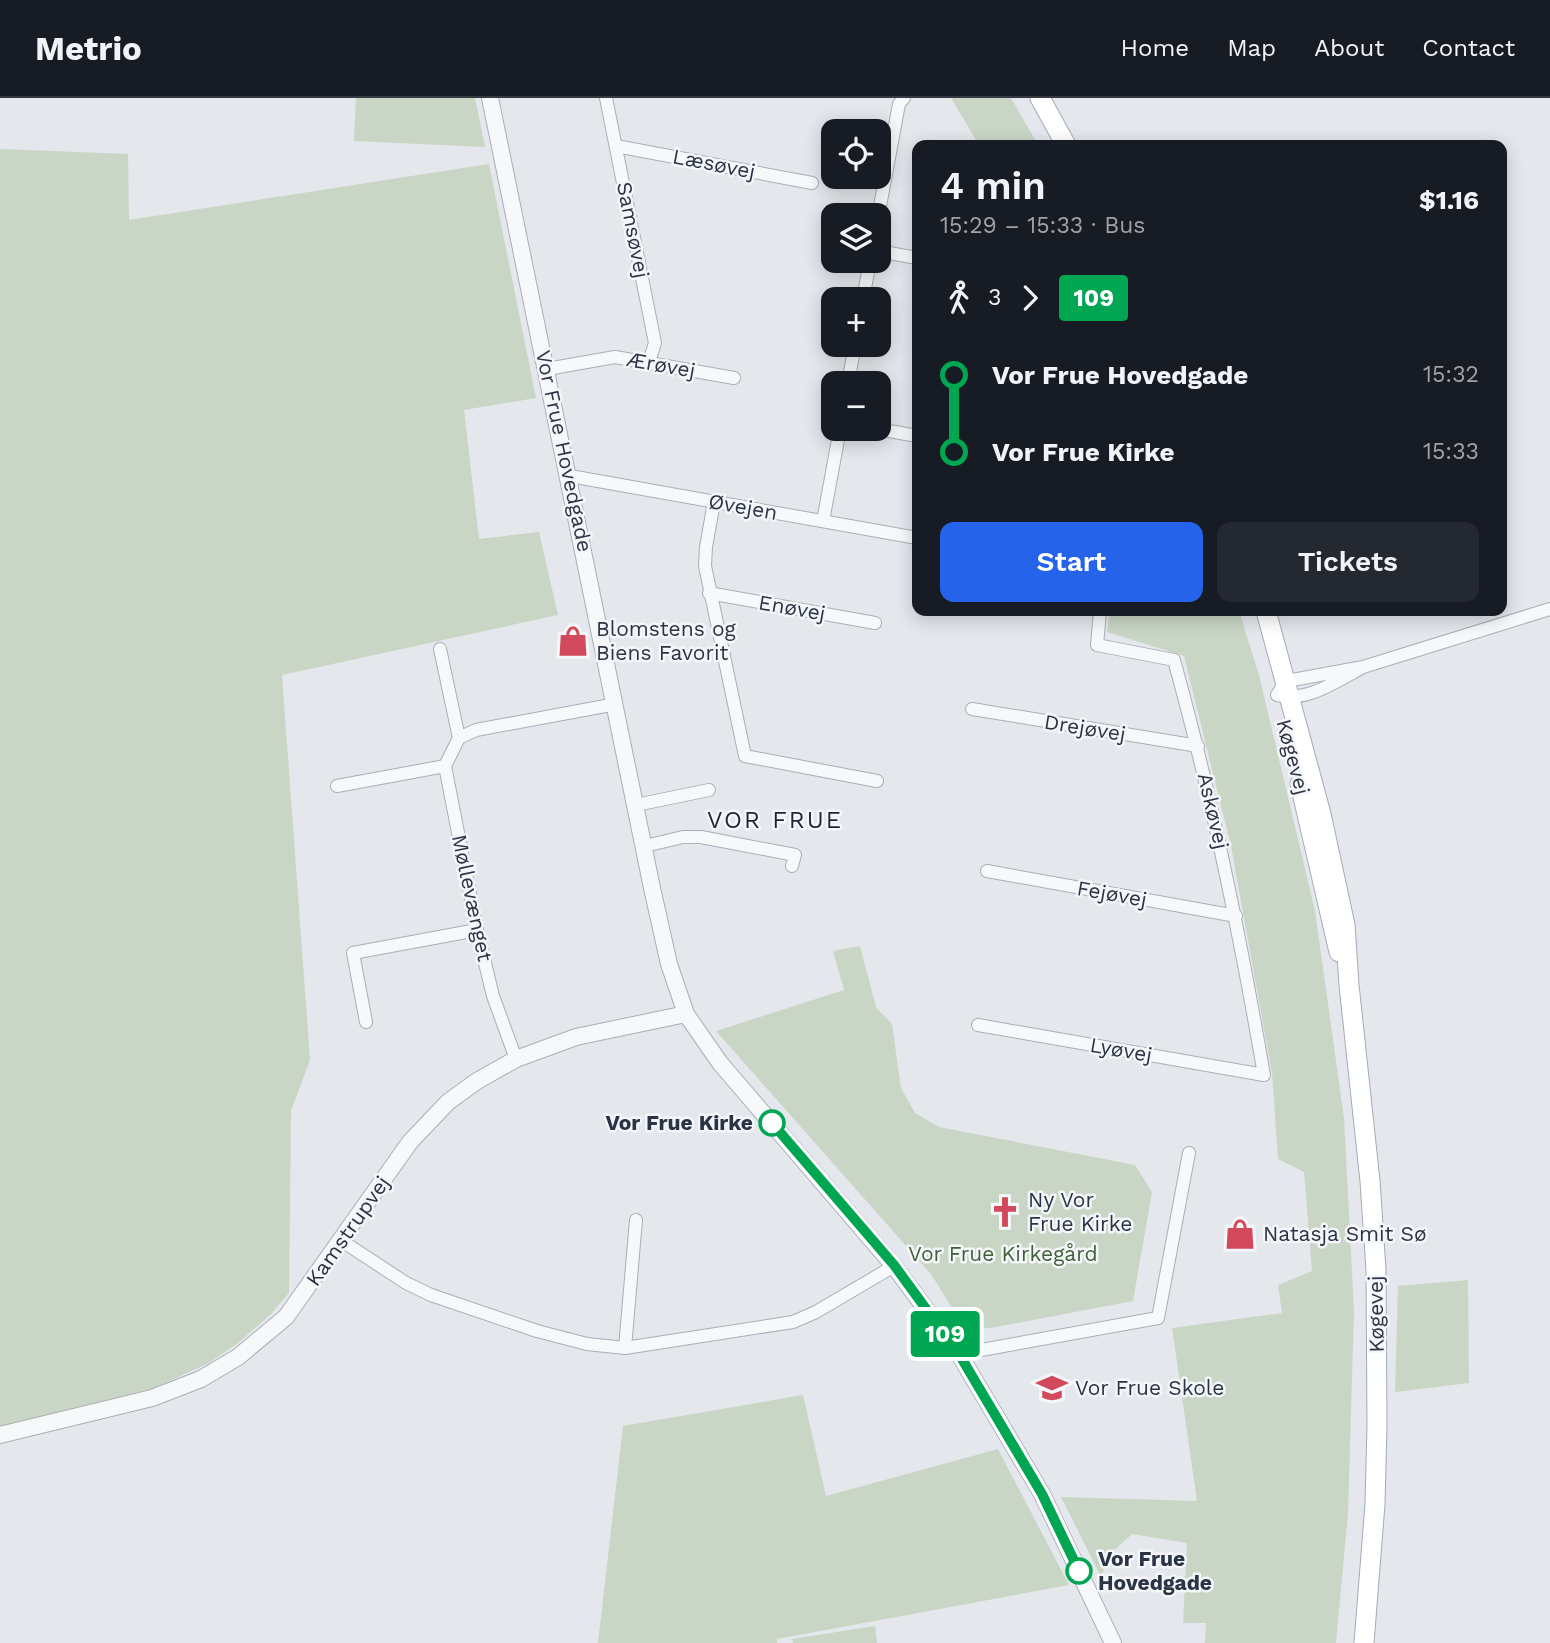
<!DOCTYPE html>
<html lang="en">
<head>
<meta charset="utf-8">
<style>
	body { margin:0; font-family:"Work Sans",sans-serif; background:#242831; color:#f1f3f6; height:100vh; display:flex; flex-direction:column; font-size:26px; white-space:nowrap }
	* { box-sizing:border-box; margin:0 }
	p { font-size:23px; color:#9ea1a6 }
	.icon { flex:none; width:38px; height:38px; fill:none; stroke:currentColor; stroke-width:2; stroke-linecap:round; stroke-linejoin:round }
	.map { position:relative; flex:1; overflow:hidden }
	.sheet { position:absolute; left:912px; top:42px; width:595px; height:476px; display:flex; flex-direction:column; background:#171b24; border-radius:14px; box-shadow:0 4px 18px #0003 }
	.sheet>* { flex:none }
	.badge { padding:0 14px; border-radius:5px; font-size:24px; line-height:46px }
	.fabs { position:absolute; left:821px; top:21px; display:grid; gap:14px }
	.fabs a { display:grid; place-items:center; width:70px; height:70px; border-radius:14px; background:#171b24; box-shadow:0 4px 18px #0003; font-size:35px }
	.map>.badge { position:absolute; translate:-50% -50%; box-shadow:0 0 0 4px #fff }
	.legs { display:flex; align-items:center; gap:10px; height:77px; padding:0 28px; font-size:23px }
	.legs p { margin-inline-start:auto }
	.summary { display:flex; align-items:center; justify-content:space-between; height:119px; padding:0 28px }
	h1 { font-size:38px; font-weight:600; line-height:52px }
	.cta { display:flex; gap:14px; margin-top:auto; padding:14px 28px }
	.cta a { flex:1; height:80px; border-radius:14px; background:#2563eb; color:#fff; font-size:28px; font-weight:600; line-height:80px; text-align:center }
	.cta a+a { background:#242831; color:#f1f3f6 }
	ul { padding:0 28px; list-style:none }
	li { display:flex; align-items:center; gap:24px; height:77px; font-size:26px }
	li i { display:grid; place-items:center; width:10px; height:100%; margin:0 9px; background:currentColor }
	li i::after { content:''; width:18px; height:18px; margin:-9px; border:5px solid; border-radius:50%; background:#171b24 }
	li p { margin-inline-start:auto }
	li:first-child i { background:linear-gradient(#0000 50%,currentColor 0) }
	li:last-child i { background:linear-gradient(currentColor 50%,#0000 0) }
	header { display:flex; align-items:center; gap:42px; box-sizing:border-box; height:98px; padding:0 35px; background:#171b24; border-bottom:2px solid #363941 }
	header strong { font-size:33px }
	nav { display:flex; gap:38px; margin-inline-start:auto; font-size:24px }
	.map>svg:first-child { display:block }
</style>
</head>
<body>
<header>
<strong>Metrio</strong>
<nav><a>Home</a><a>Map</a><a>About</a><a>Contact</a></nav>
</header>
<div class="map">
<svg width="1550" height="1545" viewBox="0 0 1550 1545">
	<rect width="100%" height="100%" fill="#e4e7ec"/>
	<g fill="#c9d6c5">
		<polygon points="356,0 475,0 485,49 354,43"/>
		<polygon points="951,0 1011,0 1038,47 979,47"/>
		<polygon points="0,51 128,56 129,122 489,66 536,300 464,312 479,441 539,434 558,517 282,577 310,962 291,1013 289,1195 270,1217 238,1245 209,1265 154,1290 0,1329"/>
		<polygon points="1110,513 1239,513 1259,577 1315,813 1344,1020 1354,1213 1348,1415 1336,1545 1205,1545 1206,1525 1183,1525 1187,1445 1132,1436 1109,1457 1101,1479 1061,1399 1197,1403 1172,1230 1282,1215 1278,1187 1312,1173 1304,1074 1278,1061 1272,975 1231,748 1184,558 1107,534"/>
		<polygon points="860,848 876,909 892,926 901,990 915,1015 939,1029 1135,1067 1152,1094 1133,1203 991,1230 965,1231 931,1176 716,933 844,892 833,853"/>
		<polygon points="1468,1182 1469,1285 1395,1294 1398,1188"/>
		<polygon points="803,1297 826,1398 998,1351 1069,1487 777,1541 777,1545 598,1545 623,1328"/>
		<polygon points="875,1528 877,1545 793,1545 792,1541"/>
	</g>
	<g fill="none" stroke-linecap="round" stroke-linejoin="round">
		<defs>
			<g id="minor">
				<polyline points="606,0 655,245 649,264"/>
				<polyline points="616,48 812,85"/>
				<polyline points="878,119 899,6 904,0"/>
				<polyline points="878,153 917,160"/>
				<polyline points="863,201 870,163"/>
				<polyline points="547,271 615,259 734,280"/>
				<polyline points="848,285 855,247"/>
				<polyline points="878,331 917,338"/>
				<polyline points="570,378 917,440"/>
				<polyline points="714,404 706,449 705,468 745,658 877,683"/>
				<polyline points="823,423 840,331"/>
				<polyline points="709,495 875,525"/>
				<polyline points="440,551 459,640"/>
				<path d="M1363,569c-26,14 -57,36 -86,28l9,-14 6,-1 71,-13 187,-58"/>
				<polyline points="972,611 1198,648"/>
				<polyline points="337,688 445,668"/>
				<polyline points="636,707 709,692"/>
				<polyline points="645,748 683,739 701,739 795,757 792,768"/>
				<polyline points="987,773 1236,818"/>
				<polyline points="366,924 353,855 477,832"/>
				<path d="M978,927l286,50c-24,-140 -52,-278 -90,-415l-77,-15 3,-34"/>
				<polyline points="516,961 493,898 477,832 445,668 459,640 476,632 616,606"/>
				<polyline points="342,1143 406,1185 431,1197 537,1233 587,1246 625,1250 793,1224 816,1214 894,1168"/>
				<polyline points="625,1250 636,1122"/>
				<polyline points="959,1256 1158,1220 1189,1055"/>
			</g>
			<g id="tertiary">
				<polyline points="490,0 652,790 669,866 686,916 720,965 894,1168 959,1256 1042,1396 1113,1545"/>
				<polyline points="0,1337 152,1300 201,1281 238,1259 286,1219 410,1044 448,1004 477,983 516,961 576,939 686,916"/>
			</g>
			<g id="primary">
				<polyline points="1040,0 1066,47"/>
				<polyline points="1266,513 1321,716 1345,827 1349,887 1370,1083 1376,1172 1377,1327 1375,1406 1364,1545"/>
				<polyline points="1300,686 1339,854"/>
			</g>
		</defs>
		<use href="#minor" stroke="#a9aeb7" stroke-width="14"/>
		<use href="#tertiary" stroke="#a9aeb7" stroke-width="18"/>
		<use href="#primary" stroke="#a3abb8" stroke-width="21"/>
		<use href="#minor" stroke="#f7f8fa" stroke-width="12"/>
		<use href="#tertiary" stroke="#f7f8fa" stroke-width="16"/>
		<use href="#primary" stroke="#fff" stroke-width="19"/>
	</g>
	<g fill="none" stroke-linecap="round" stroke-linejoin="round">
		<defs>
			<polyline id="line-1" points="772,1025 894,1167 959,1256 1042,1396 1079,1473"/>
		</defs>
		<use href="#line-1" stroke="#fff" stroke-width="16"/>
		<use href="#line-1" stroke="#00a651" stroke-width="10"/>
	</g>
	<defs>
		<symbol id="shop-bare" viewBox="-9 -9 18 18"><path d="M-5-2.5h2.3a2.7 3.5 0 0 1 5.4 0H5L5.5 6h-11ZM-1.5-2.5h3a1.5 2.3 0 0 0-3 0Z" fill="#d1495b" stroke="#f4f6f9" stroke-width="2.5" paint-order="stroke"/></symbol>
		<symbol id="church-bare" viewBox="-9 -9 18 18"><path d="M-1.2-6h2.4v3.5h3.3v2.4h-3.3V6h-2.4V-.1h-3.3v-2.4h3.3Z" fill="#d1495b" stroke="#f4f6f9" stroke-width="2.5" paint-order="stroke"/></symbol>
		<symbol id="school-bare" viewBox="-9 -9 18 18"><path d="M0-5L7-2L0 1L-7-2ZM-4 1L0 2.5L4 1V4Q0 6-4 4Z" fill="#d1495b" stroke="#f4f6f9" stroke-width="2.5" paint-order="stroke"/></symbol>
	</defs>
	<g fill-rule="evenodd">
		<use href="#shop-bare" x="551" y="521" width="44" height="44"/>
		<use href="#church-bare" x="983" y="1092" width="44" height="44"/>
		<use href="#shop-bare" x="1218" y="1114" width="44" height="44"/>
		<use href="#school-bare" x="1030" y="1268" width="44" height="44"/>
	</g>
	<g fill="#fff" stroke="#00a651" stroke-width="3.5">
		<circle cx="772" cy="1025" r="12"/>
		<circle cx="1079" cy="1473" r="12"/>
	</g>
	<g text-anchor="middle" stroke-width="5" stroke-linejoin="round" paint-order="stroke">
		<g font-size="21" fill="#2b3445" stroke="#f4f6f9">
			<text transform="translate(714 66) rotate(11)" y="7">Læsøvej</text>
			<text transform="translate(633 132) rotate(79)" y="7">Samsøvej</text>
			<text transform="translate(661 267) rotate(10)" y="7">Ærøvej</text>
			<text transform="translate(564 353) rotate(78)" y="7">Vor Frue Hovedgade</text>
			<text transform="translate(743 409) rotate(10)" y="7">Øvejen</text>
			<text transform="translate(792 510) rotate(10)" y="7">Enøvej</text>
			<text transform="translate(1085 630) rotate(9)" y="7">Drejøvej</text>
			<text transform="translate(1293 659) rotate(75)" y="7">Køgevej</text>
			<text transform="translate(1213 713) rotate(77)" y="7">Askøvej</text>
			<text transform="translate(1112 796) rotate(10)" y="7">Fejøvej</text>
			<text transform="translate(472 800) rotate(78)" y="7">Møllevænget</text>
			<text transform="translate(1121 952) rotate(10)" y="7">Lyøvej</text>
			<text transform="translate(348 1133) rotate(-55)" y="7">Kamstrupvej</text>
			<text transform="translate(1376 1216) rotate(-91)" y="7">Køgevej</text>
		</g>
		<g font-size="21" fill="#2b3445" stroke="#f4f6f9" text-anchor="start">
			<text x="596" y="538">Blomstens og<tspan x="596" dy="24">Biens Favorit</tspan></text>
			<text x="1028" y="1109">Ny Vor<tspan x="1028" dy="24">Frue Kirke</tspan></text>
			<text x="1263" y="1143">Natasja Smit Sø</text>
			<text x="1075" y="1297">Vor Frue Skole</text>
		</g>
		<g font-size="21" font-weight="bold" fill="#2b3445" stroke="#f4f6f9" text-anchor="end">
			<text x="753" y="1032">Vor Frue Kirke</text>
			<text x="1098" y="1468" text-anchor="start">Vor Frue<tspan x="1098" dy="24">Hovedgade</tspan></text>
		</g>
		<g font-size="21" fill="#3f6138" stroke="#f4f6f9">
			<text x="1003" y="1163">Vor Frue Kirkegård</text>
		</g>
		<g font-size="24" letter-spacing="2" fill="#1d2536" stroke="#f4f6f9">
			<text x="775" y="730">VOR FRUE</text>
		</g>
	</g>
</svg>
<div class="fabs">
<a><svg class="icon" aria-label="locate" viewBox="0 0 24 24"><circle cx="12" cy="12" r="6"/><path d="M12 2v4M12 18v4M2 12h4M18 12h4"/></svg></a>
<a><svg class="icon" aria-label="layers" viewBox="0 0 24 24"><path d="M12 4l9 5-9 5-9-5zM3 14l9 5 9-5"/></svg></a>
<a>+</a>
<a>−</a>
</div>
<b class="badge" style="left:945px;top:1236px;background:#00a651;color:#fff">109</b>
<section class="sheet">
<div class="summary"><div><h1>4 min</h1><p>15:29 – 15:33 · Bus</p></div><b>$1.16</b></div>
<div class="legs"><svg class="icon" aria-label="walk" viewBox="0 0 24 24"><circle cx="13" cy="4" r="2"/><path d="M13 8l-2 6 4 7M11 14l-3 7M7 12l3-4h3l4 4"/></svg>3<svg class="icon" aria-label="forward" viewBox="0 0 24 24"><path d="M9 5l7 7-7 7"/></svg><b class="badge" style="background:#00a651;color:#fff">109</b></div>
<ul>
<li><i style="color:#00a651"></i><b>Vor Frue Hovedgade</b><p>15:32</p></li>
<li><i style="color:#00a651"></i><b>Vor Frue Kirke</b><p>15:33</p></li>
</ul>
<div class="cta"><a>Start</a><a>Tickets</a></div>
</section>
</div>
</body>
</html>
